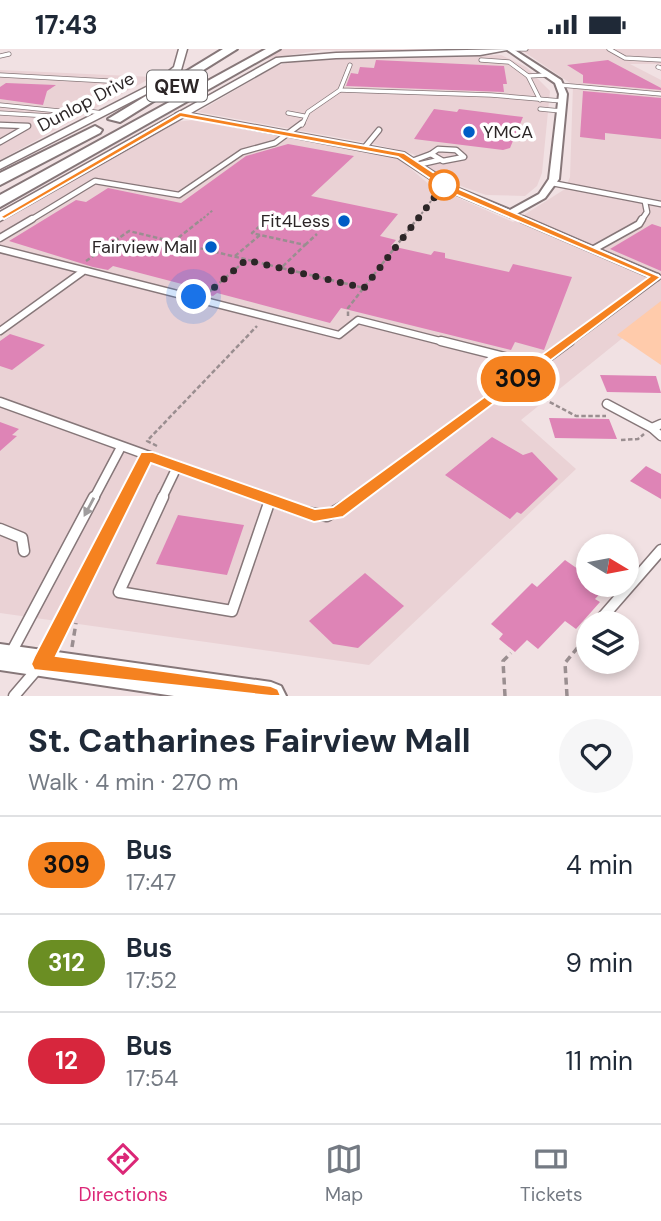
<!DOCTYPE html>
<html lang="en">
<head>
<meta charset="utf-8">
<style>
	body { margin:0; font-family:"DM Sans",sans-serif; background:#f6f6f7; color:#1f2937; height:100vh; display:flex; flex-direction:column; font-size:26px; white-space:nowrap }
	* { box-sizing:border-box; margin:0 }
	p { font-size:23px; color:#747a83 }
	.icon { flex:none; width:38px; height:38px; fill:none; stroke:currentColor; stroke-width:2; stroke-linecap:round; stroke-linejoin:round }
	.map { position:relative; height:647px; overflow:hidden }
	.side { display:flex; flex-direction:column; background:#fff; flex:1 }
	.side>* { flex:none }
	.badge { padding:0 14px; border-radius:23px; font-size:24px; line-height:46px }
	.needle { width:46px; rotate:100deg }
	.fabs { position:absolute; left:576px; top:485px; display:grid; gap:14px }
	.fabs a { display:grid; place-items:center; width:63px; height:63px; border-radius:50%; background:#fff; box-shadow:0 4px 10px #0003; font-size:35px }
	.you { position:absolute; width:35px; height:35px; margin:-18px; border:5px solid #fff; border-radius:50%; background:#1a73e8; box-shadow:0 0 0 10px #1a73e833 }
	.map>.badge { position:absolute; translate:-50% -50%; box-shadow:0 0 0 4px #fff }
	.round { display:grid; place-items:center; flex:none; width:74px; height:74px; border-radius:37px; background:#f6f6f7 }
	.head { display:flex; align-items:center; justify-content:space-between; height:119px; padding:0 28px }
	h1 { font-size:33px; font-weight:700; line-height:52px }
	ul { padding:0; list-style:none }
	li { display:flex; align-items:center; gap:21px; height:98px; padding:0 28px; border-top:2px solid #e0e1e3 }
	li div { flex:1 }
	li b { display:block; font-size:26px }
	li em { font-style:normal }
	li .badge { min-width:77px; font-weight:700; text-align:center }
	.status { display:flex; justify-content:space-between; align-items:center; height:49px; padding:0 35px; background:#fff; direction:ltr }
	.status svg { height:19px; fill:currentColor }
	.menu { display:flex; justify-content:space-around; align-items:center; height:98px; border-top:2px solid #e0e1e3; background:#fff; font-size:19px; color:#747a83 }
	.menu a { display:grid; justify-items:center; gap:4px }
	.menu .selected { color:#db2777 }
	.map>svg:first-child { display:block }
</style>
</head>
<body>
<div class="status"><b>17:43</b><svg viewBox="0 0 49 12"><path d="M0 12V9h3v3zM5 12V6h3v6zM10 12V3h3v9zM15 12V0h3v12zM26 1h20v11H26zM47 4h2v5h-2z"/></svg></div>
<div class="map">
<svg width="661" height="647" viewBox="0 0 661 647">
	<rect width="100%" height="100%" fill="#f1e1e3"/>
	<g fill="#ead2d5">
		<polygon points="279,0 486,0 445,4 322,1 260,11"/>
		<polygon points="520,0 661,0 661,15 630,15 661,31 661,258 521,371 576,420 369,616 0,564 0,173 174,73 194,71 398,109 431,137 513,173 565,140 570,128 573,36"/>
		<polygon points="358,6 461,8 501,6 526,18 550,42 542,124 537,137 525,147 486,146 447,132 413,105 374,95 198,63 276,17 309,8"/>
		<polygon points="0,21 153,28 0,111"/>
	</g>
	<polygon fill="#ffcbab" points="661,252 661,316 617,286"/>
	<g fill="#de84b6">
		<polygon points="376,11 504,17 507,35 503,35 504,43 346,37 351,24 358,25 360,18 374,19"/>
		<polygon points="608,11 661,39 661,41 583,34 583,26 567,16"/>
		<polygon points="6,34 56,36 47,42 43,56 0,50 0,38"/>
		<polygon points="583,42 661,49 661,90 605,84 605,91 580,88"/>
		<polygon points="434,60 457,63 459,60 523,68 510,99 503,101 414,90"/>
		<polygon points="288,95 354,107 311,147 398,165 380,187 396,191 391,197 431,206 434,202 445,204 445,209 509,223 513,215 572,228 544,301 515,293 511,301 341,259 330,274 217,244 213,247 198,243 201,240 113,217 108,221 93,218 9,192 76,151 86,153 108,139 181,154 246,107"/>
		<polygon points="652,175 661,178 661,222 610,200"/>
		<polygon points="10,285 45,296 12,321 0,317 0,292"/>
		<polygon points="600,326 656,327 661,344 607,343"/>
		<polygon points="549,369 609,370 617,390 555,389"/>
		<polygon points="0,373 19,380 12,386 17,387 0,402"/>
		<polygon points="492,388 523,406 532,403 558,430 521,465 517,463 510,470 445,426"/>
		<polygon points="646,417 661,425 661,450 630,432"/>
		<polygon points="178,466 244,476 227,526 156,515"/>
		<polygon points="565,511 588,527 588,536 608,536 595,550 600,553 576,580 565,572 538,600 527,591 515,603 499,590 503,585 491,575 532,534 537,538"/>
		<polygon points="365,524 404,557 358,599 333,595 309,572"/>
	</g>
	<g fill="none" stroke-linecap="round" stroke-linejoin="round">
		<defs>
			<g id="service-far4">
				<polyline points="509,0 526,0"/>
				<polyline points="609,0 625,9 661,11"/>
				<polyline points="0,7 9,5"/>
				<polyline points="481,11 509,13 528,27 547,26"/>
				<polyline points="350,16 340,41 491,46 562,52"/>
				<polyline points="658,18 661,19"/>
				<polyline points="0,26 108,32"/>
				<polyline points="528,27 540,51"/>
				<polyline points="560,36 661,45"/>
				<polyline points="0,56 59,62"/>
				<polyline points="540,60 561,62"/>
				<polyline points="0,64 50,67 67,59 102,64"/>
				<polyline points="288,64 304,67"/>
				<polyline points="302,76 308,63 340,41"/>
			</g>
			<g id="service-far3">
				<polyline points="0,76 28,77 0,93"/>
				<polyline points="365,98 379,81"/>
				<polygon points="438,100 456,101 464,108 443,112 431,105"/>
				<polyline points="412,112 431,105"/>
				<polyline points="417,116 439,111"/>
				<polyline points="552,134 661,155"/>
				<polyline points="511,165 527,172"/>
				<polyline points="29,172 95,132 179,146 242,103 275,94 302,74"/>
				<polyline points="641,172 647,163 645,153"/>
			</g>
			<g id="service-far2">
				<polyline points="522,170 657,228"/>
				<polyline points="0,189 32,170"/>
				<polyline points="0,200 339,286 358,271 448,294"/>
				<polyline points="594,200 639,175 642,170"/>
				<polyline points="0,282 82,223"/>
				<polyline points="568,294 657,228"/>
			</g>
			<g id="service-far1">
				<polyline points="441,292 536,316"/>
				<polyline points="0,353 266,449"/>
				<polyline points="607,355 652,379"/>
				<polyline points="661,375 652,379 661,387"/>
				<polyline points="94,449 121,398"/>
				<polyline points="125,449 147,407"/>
				<polyline points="162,449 177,418"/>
				<polyline points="357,449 570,292"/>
			</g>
			<g id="service">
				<polyline points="163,448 119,543 232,562 270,451"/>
				<polyline points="262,448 304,463 327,467 359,448"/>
				<polyline points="0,480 22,489 24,502"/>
				<polyline points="600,571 661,501"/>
				<polyline points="11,604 94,448"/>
				<polyline points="44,609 126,448"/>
				<polyline points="14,647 38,619"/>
			</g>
			<polygon id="minor" points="506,0 513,0 561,31 567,45 559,130 545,149 511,168 451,143 398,108 176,65 180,63 404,104 457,139 510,161 539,145 549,130 559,45 555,34"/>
			<g id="tertiary">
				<polygon points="179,0 187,0 181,21 160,38 0,120 0,113 154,34 174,18"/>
				<polygon points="513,0 480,6 336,9 281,13 0,172 0,163 276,9 336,4"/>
			</g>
			<polygon id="secondary" points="0,595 271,633 281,637 286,647 174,647 0,621"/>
			<g id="motorway">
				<polygon points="223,0 237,0 120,73 108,70"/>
				<polygon points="266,0 280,0 0,158 0,146"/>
				<polygon points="95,77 102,81 100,84 0,136 0,124"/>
			</g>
		</defs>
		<use href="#service-far4" stroke="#867779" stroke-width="5"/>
		<use href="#service-far3" stroke="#867779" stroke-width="7"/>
		<use href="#service-far2" stroke="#867779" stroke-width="9"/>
		<use href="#service-far1" stroke="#867779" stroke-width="11"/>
		<use href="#service" stroke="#867779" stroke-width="13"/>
		<use href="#minor" stroke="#867779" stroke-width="4"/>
		<use href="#tertiary" stroke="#867779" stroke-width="3"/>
		<use href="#secondary" stroke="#867779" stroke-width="4"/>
		<use href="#motorway" stroke="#867779" stroke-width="4"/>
		<g stroke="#9a8e90" stroke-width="2" stroke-dasharray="2.5 2" stroke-linecap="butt">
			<polyline points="200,172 213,161"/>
			<polyline points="416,172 431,152 444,146"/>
		</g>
		<g stroke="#9a8e90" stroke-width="2.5" stroke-dasharray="4.5 2.5" stroke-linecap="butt">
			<polyline points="260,186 252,184 261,176"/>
			<polyline points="173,193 202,170"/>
			<polyline points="305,196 317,185"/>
			<polyline points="235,207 260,186 305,196 281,219"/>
			<polyline points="86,212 129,182 364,239"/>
			<polyline points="209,243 246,211"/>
			<polyline points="348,267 348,259 417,170"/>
			<polyline points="525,340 576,367 606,367"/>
			<polyline points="621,391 638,390 644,385"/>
			<polyline points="157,397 147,392 257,277"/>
		</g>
		<g stroke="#9a8e90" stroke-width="3.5" stroke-dasharray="7 4.5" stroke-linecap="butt">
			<polyline points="72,598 76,574"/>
			<polyline points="505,647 503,612 511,604"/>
			<polyline points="567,647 565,614 588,586"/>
		</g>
		<use href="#service-far4" stroke="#fff" stroke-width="3.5"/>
		<use href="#service-far3" stroke="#fff" stroke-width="4.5"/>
		<use href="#service-far2" stroke="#fff" stroke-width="6"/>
		<use href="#service-far1" stroke="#fff" stroke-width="8"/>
		<use href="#service" stroke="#fff" stroke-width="10"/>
		<use href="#minor" fill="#fff" fill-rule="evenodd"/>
		<use href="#tertiary" fill="#fff" fill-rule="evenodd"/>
		<use href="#secondary" fill="#fff" fill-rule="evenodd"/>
		<use href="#motorway" fill="#fff" fill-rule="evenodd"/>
	</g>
	<defs><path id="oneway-solid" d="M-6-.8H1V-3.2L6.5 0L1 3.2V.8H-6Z" transform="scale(1.75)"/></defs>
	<use fill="#a09d9e" href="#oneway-solid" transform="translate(89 458) rotate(118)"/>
	<polygon fill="#f58220" stroke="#fff" stroke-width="2" points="180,63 404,104 457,139 661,228 343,468 314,473 151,414 56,607 271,637 278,640 281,647 271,647 34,621 31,615 34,608 141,403 153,403 315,460 333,458 649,228 450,143 398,108 181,68 4,170 0,168"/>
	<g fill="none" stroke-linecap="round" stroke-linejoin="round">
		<polyline stroke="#2c2627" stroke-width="7" stroke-dasharray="0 12.6" points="194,248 201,250 246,211 364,239 444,136"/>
	</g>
	<g fill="#005dc6" stroke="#fff" stroke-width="2.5">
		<circle cx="469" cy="83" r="7"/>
		<circle cx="344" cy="172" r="7"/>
		<circle cx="211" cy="198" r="7"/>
	</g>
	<circle fill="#fff" stroke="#f58220" stroke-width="3.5" cx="444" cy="136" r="14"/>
	<g text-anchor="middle" stroke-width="7" stroke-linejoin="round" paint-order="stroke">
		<g font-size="18" fill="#2c2627" stroke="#fff">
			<text transform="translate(86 53) rotate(-28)" y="6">Dunlop Drive</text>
		</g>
		<g font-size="18" fill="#2c2627" stroke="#fff" text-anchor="end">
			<text x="483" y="89" text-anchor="start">YMCA</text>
			<text x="330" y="178">Fit4Less</text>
			<text x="197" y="204">Fairview Mall</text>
		</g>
		<rect fill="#fff" stroke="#6b6768" stroke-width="2" x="147" y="21.5" width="60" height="31" rx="5"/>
		<g font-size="19" font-weight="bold" fill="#2c2627">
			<text x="177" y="44">QEW</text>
		</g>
	</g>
</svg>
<div class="fabs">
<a><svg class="needle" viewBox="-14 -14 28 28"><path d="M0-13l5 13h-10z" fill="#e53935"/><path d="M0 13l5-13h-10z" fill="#747a83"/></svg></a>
<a><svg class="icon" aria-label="layers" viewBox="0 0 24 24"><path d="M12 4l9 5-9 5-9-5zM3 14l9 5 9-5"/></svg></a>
</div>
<div class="you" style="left:194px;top:248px"></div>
<b class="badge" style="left:518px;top:330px;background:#f58220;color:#111">309</b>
</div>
<section class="side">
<div class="head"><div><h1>St. Catharines Fairview Mall</h1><p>Walk · 4 min · 270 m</p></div><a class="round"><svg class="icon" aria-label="heart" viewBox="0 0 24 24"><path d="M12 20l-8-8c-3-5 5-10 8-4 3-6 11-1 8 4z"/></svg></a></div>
<ul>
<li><span class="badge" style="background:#f58220;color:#111">309</span><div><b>Bus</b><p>17:47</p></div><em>4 min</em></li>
<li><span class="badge" style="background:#6b8e23;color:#fff">312</span><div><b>Bus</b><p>17:52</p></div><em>9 min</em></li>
<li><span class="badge" style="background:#d7263d;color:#fff">12</span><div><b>Bus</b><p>17:54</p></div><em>11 min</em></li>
</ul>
</section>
<nav class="menu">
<a class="selected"><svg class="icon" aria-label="directions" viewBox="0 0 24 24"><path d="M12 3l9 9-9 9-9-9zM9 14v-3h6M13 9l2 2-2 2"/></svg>Directions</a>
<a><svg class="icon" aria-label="map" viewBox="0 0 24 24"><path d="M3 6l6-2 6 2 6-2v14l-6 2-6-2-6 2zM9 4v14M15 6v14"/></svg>Map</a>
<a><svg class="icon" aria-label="tickets" viewBox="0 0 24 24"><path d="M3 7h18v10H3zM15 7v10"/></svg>Tickets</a>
</nav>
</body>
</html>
